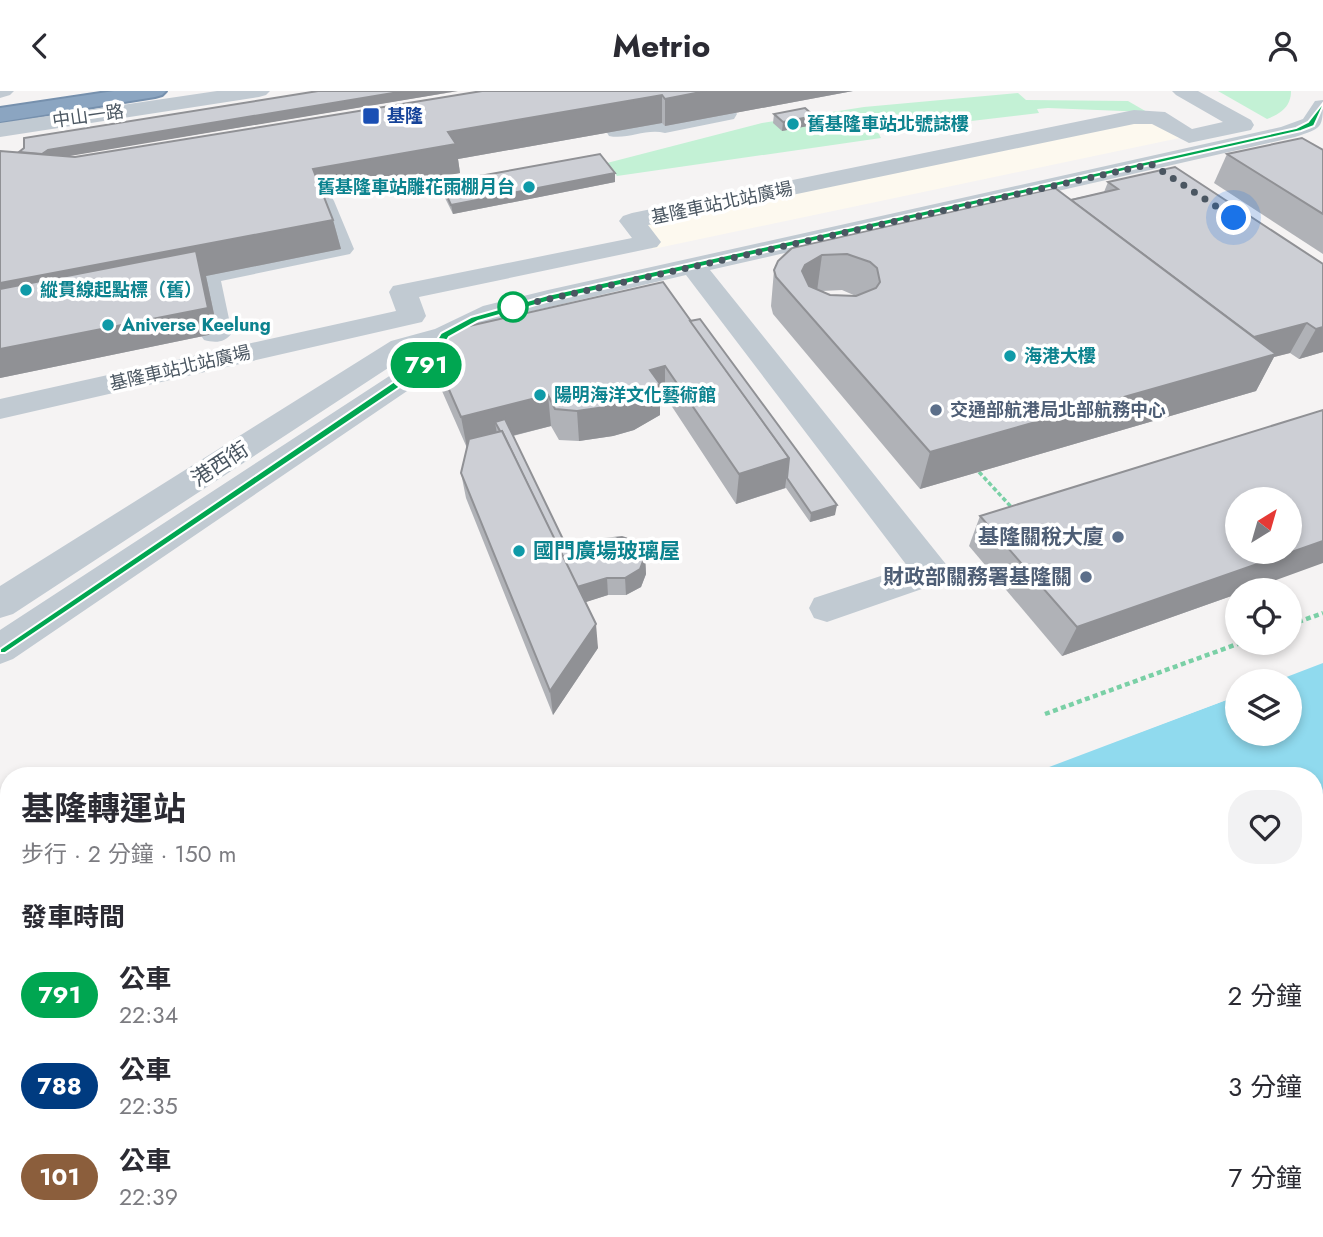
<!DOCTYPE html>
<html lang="zh-TW">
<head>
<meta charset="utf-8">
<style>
	body { margin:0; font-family:Jost,"Noto Sans TC",sans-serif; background:#f2f2f3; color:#2b2b33; height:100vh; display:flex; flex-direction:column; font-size:26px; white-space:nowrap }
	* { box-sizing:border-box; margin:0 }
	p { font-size:23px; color:#7c7c81 }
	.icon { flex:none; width:38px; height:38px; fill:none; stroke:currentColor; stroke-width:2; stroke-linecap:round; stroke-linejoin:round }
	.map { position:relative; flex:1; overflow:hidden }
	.details { position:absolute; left:0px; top:676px; width:1323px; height:471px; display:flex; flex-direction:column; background:#fff; border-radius:28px 28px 0 0; box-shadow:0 4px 10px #0003 }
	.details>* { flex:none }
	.badge { padding:0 14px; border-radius:23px; font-size:24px; line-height:46px }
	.needle { width:46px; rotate:37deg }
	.tools { position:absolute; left:1225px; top:396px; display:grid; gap:14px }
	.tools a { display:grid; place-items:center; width:77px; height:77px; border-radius:50%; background:#fff; box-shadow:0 4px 10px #0003; font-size:35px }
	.you { position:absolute; width:35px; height:35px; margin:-18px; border:5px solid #fff; border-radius:50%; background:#1a73e8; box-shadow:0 0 0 10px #1a73e833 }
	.map>.badge { position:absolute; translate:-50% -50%; box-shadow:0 0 0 4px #fff }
	h2 { padding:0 21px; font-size:26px; line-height:63px }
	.round { display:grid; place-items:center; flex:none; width:74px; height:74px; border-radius:28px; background:#f2f2f3 }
	.overview { display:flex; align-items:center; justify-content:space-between; height:119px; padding:0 21px }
	h1 { font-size:33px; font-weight:700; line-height:52px }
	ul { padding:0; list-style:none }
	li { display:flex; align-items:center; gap:21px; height:91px; padding:0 21px }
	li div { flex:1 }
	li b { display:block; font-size:26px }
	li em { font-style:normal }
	li .badge { min-width:77px; font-weight:700; text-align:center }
	header { display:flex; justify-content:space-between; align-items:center; height:91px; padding:0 21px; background:#fff; font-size:32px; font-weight:700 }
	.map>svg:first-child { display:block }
</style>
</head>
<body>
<header><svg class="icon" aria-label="back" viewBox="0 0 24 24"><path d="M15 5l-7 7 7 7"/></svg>Metrio<svg class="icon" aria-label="person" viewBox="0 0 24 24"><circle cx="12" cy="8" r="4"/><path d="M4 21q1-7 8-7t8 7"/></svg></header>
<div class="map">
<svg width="1323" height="1146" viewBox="0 0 1323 1146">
	<rect width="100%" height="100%" fill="#f5f3f3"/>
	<polygon fill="#fdf9ef" points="1134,26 1189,45 653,158 632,130"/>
	<g fill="#c3f1d5">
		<path d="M1218,0h73c0,16 -11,23 -24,28z"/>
		<polygon points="1018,2 1026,9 1128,10 1147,21 1048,17 1037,18 1039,22 878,41 881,47 617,85 607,72 762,32 864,16"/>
	</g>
	<polygon fill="#90daee" points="1323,572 1323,1146 0,1146 0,1076 9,1072 9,1138 1314,1138 1314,684 1028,684 1237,605 1237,642 1290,642 1290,590 1276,590"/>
	<polygon fill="#f5f3f3" points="1237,601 1237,605 1025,684 1027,681"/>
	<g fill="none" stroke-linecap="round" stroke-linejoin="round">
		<defs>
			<polygon id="highway" points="114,0 166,0 162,4 155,6 0,31 0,17"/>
		</defs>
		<use href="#highway" stroke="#7690ad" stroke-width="4"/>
		<polyline stroke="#7ad0a6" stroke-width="3.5" stroke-dasharray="4.5 2.5" stroke-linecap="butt" points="979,381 1014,419"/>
		<g stroke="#7ad0a6" stroke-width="4.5" stroke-dasharray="5 3.5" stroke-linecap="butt">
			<polyline points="1290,534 1323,522"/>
			<polyline points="1045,623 1243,551"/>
		</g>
		<g stroke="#7ad0a6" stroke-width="5" stroke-dasharray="7 4.5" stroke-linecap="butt">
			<polyline points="127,1138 128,1146"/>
			<polyline points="805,1138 808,1146"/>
		</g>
		<g fill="#c1cad2" fill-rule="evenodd">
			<polygon points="0,0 14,0 10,4 0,7"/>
			<polygon points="217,0 270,0 266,4 259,6 0,46 0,32"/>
			<polygon points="1172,0 1198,0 1251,29 1254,34 1251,39 1189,52 1152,33 1134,33 648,134 661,151 657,156 419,206 426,225 422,231 0,328 0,308 396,220 389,201 393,195 632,147 619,130 623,125 632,122 1134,19 1165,21 1192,38 1223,31 1176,4"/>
			<path d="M1323,9c0,29 -1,28 -28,37l-585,133 235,293 5,9 -5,9 -118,41 -13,-4 -5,-10 5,-10 94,-31 -222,-292 -183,43 -47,23 -18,29 -425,289 -13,5v-34l417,-272 5,-8 -11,3 -398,261 -13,4v-32l391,-245 44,-12 48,-23 65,-16 733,-163 22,-8 12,-18z"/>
			<path d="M726,16l8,2 3,5 -3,5 -69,14c-19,-5 -37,7 -56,3l-3,-5 3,-5c18,-4 43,-12 61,-8z"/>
			<path d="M322,103l9,2 3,5 20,48 -4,5 -129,27 11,52c-7,10 -17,10 -28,7l-4,-6 3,-5 -10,-53 4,-6 129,-26 -16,-43 3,-5z"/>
		</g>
		<use href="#highway" fill="#8ba5c1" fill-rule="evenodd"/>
	</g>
	<g fill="#b0b2b7" fill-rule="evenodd">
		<polygon points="458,0 66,65 75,66 482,0 853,0 665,35 662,32 458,68 460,82 324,107 333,129 341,158 206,185 218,242 0,287 0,60 19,61"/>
		<polygon points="774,23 813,34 782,40 773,32"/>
		<polygon points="1323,59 1323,163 1214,92 1227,63"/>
		<polygon points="615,82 615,91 453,123 442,101 441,92"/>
		<path d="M1108,91l215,82v88l-24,7 -9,-6 -16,4 -18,34 -336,98 -147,-175 -2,-8 3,-36 4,-9 326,-69zM842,199l14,6 -26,-1 -8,-4z"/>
		<polygon points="690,230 835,424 810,431 786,397 736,413 665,305 660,307 660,324 634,339 613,345 579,350 559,349 551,335 513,345 573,469 645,465 646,483 641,496 626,504 608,504 585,511 598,557 553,624 466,407 461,382 467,357 442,300 436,269"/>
		<polygon points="980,425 1237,499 1237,503 1062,565 969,455"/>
	</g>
	<g fill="#909195">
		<polygon points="405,0 458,0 52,68 23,81 48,59"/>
		<polygon points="706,0 853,0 665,35 665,8"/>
		<polygon points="662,4 662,32 458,68 460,82 321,107 313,78 448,41"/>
		<polygon points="814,25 813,34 782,40 783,31"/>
		<polygon points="615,82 615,91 453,123 451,114"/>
		<polygon points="333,129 341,158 206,185 218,242 0,287 0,192"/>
		<polygon points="822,164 817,200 801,210 802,180 805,174"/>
		<polygon points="1307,232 1290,262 1274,266 1256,300 920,398 930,361 1245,249"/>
		<polygon points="1323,236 1323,261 1299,268 1316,238"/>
		<polygon points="665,275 665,305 660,307 660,324 634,339 613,345 579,350 577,320 650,279"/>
		<polygon points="548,304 551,335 503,347 495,331 498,349 467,357 461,326"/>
		<polygon points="789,367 785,397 736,413 739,383"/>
		<polygon points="837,414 835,424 810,431 811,422"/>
		<polygon points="1323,450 1323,472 1249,499 1237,499 1237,503 1062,565 1077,536"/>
		<polygon points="645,465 646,483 641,496 626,504 625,487"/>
		<polygon points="607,487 608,504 577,514 575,496"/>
		<polygon points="596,533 598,557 553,624 550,600"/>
	</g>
	<g fill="#cdcfd5" stroke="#909195" stroke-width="2" fill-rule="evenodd">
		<polygon points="318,0 405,0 48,59 42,63 19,61 24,57 24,47"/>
		<polygon points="482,0 706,0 665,8 662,4 448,41 456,53 313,78 333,129 0,192 0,60 75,66"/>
		<polygon points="805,17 814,25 783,31 774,23"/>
		<polygon points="1302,47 1323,59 1323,123 1227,63"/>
		<polygon points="600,63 615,82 451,114 441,92"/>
		<polygon points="1175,76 1323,173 1323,236 1316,238 1307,232 1254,246 1071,109 1118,98 1108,91"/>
		<path d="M1055,97l221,166 -346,98 -154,-175 -2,-7 4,-9 14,-13zM847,163l23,8 7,6 3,14 -4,6 -20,8 -26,-1 -21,-9 -7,-15 3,-6 17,-10z"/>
		<polygon points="196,160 208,217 0,258 0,198"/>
		<polygon points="663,191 789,367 739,383 665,275 650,279 660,293 633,308 612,315 577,320 555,318 548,304 461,326 436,269 435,258 438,251 448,242 469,235"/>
		<polygon points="700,228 837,414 811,422 787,387 789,367 690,230"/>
		<path d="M1323,319v131l-246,86 -97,-111zM1237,408h53v52h-53z"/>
		<polygon points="505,328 573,469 587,465 590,458 604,448 622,446 631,449 643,458 645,465 640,478 625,487 607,487 577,496 502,340 500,340 495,331"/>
		<polygon points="502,340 596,533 550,600 461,382 469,348"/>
	</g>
	<polygon fill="#00a651" stroke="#fff" stroke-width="2" points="1323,12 1323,15 1314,35 1301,40 550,210 478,230 449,246 431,275 5,562 0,562 0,558 424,270 441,242 471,226 548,204 1296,37 1308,31"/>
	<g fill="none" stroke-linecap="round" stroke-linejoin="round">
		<polyline stroke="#4a5661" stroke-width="7" stroke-dasharray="0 12.6" points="513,216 1151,73 1234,127"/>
	</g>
	<rect fill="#1a4fb4" stroke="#fff" stroke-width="2.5" x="362" y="16" width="18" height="18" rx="3.5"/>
	<g fill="#0f9aa8" stroke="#fff" stroke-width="2.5">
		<circle cx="793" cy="33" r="7"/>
		<circle cx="529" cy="96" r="7"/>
		<circle cx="26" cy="199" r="7"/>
		<circle cx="108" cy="234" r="7"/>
		<circle cx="1010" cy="265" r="7"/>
		<circle cx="540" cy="304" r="7"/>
		<circle cx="519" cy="460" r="7"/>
	</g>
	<circle fill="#fff" stroke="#00a651" stroke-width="3.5" cx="513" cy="216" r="14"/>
	<g fill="#5c6f8a" stroke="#fff" stroke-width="2.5">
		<circle cx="936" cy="319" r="7"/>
		<circle cx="1118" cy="446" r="7"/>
		<circle cx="1086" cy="486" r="7"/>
	</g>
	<g text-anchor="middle" stroke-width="7" stroke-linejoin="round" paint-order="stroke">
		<g font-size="18" fill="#4a5661" stroke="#fff">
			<text transform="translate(88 25) rotate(-8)" y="6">中山一路</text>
			<text transform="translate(722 112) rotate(-12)" y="6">基隆車站北站廣場</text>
			<text transform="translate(180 277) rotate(-13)" y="6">基隆車站北站廣場</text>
		</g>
		<g font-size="18" font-weight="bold" fill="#164399" stroke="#fff" text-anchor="start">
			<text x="387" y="31">基隆</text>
		</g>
		<g font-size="18" font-weight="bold" fill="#0d838f" stroke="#fff" text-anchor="start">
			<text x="807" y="39">舊基隆車站北號誌樓</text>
			<text x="515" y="102" text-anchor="end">舊基隆車站雕花雨棚月台</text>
			<text x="40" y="205">縱貫線起點標（舊）</text>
			<text x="122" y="240">Aniverse Keelung</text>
			<text x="1024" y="271">海港大樓</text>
			<text x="554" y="310">陽明海洋文化藝術館</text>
		</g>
		<g font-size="18" font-weight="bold" fill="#4e5e75" stroke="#fff" text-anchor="start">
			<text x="950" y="325">交通部航港局北部航務中心</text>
		</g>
		<g font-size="21" fill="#4a5661" stroke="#fff">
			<text transform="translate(220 373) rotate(-33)" y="7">港西街</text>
		</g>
		<g font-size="21" font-weight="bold" fill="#4e5e75" stroke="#fff" text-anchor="end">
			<text x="1104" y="453">基隆關稅大廈</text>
			<text x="1072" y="493">財政部關務署基隆關</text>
		</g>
		<g font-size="21" font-weight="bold" fill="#0d838f" stroke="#fff" text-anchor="start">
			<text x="533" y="467">國門廣場玻璃屋</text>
		</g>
	</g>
</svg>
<div class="tools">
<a><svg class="needle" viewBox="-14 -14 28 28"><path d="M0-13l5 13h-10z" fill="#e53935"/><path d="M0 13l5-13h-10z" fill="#7c7c81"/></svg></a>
<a><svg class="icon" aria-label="locate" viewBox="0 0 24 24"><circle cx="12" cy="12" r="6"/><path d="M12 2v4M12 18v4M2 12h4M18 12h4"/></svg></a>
<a><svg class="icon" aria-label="layers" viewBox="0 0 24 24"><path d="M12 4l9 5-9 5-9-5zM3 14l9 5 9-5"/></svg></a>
</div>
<div class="you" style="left:1234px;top:127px"></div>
<b class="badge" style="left:426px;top:274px;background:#00a651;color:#fff">791</b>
<section class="details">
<div class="overview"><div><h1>基隆轉運站</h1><p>步行 · 2 分鐘 · 150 m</p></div><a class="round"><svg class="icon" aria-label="heart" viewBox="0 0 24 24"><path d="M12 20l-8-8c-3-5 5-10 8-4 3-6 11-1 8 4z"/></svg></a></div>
<h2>發車時間</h2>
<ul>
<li><span class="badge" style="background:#00a651;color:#fff">791</span><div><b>公車</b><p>22:34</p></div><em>2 分鐘</em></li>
<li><span class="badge" style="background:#003b80;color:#fff">788</span><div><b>公車</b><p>22:35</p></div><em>3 分鐘</em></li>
<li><span class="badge" style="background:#8b5e3c;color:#fff">101</span><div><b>公車</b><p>22:39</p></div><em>7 分鐘</em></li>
</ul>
</section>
</div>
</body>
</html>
